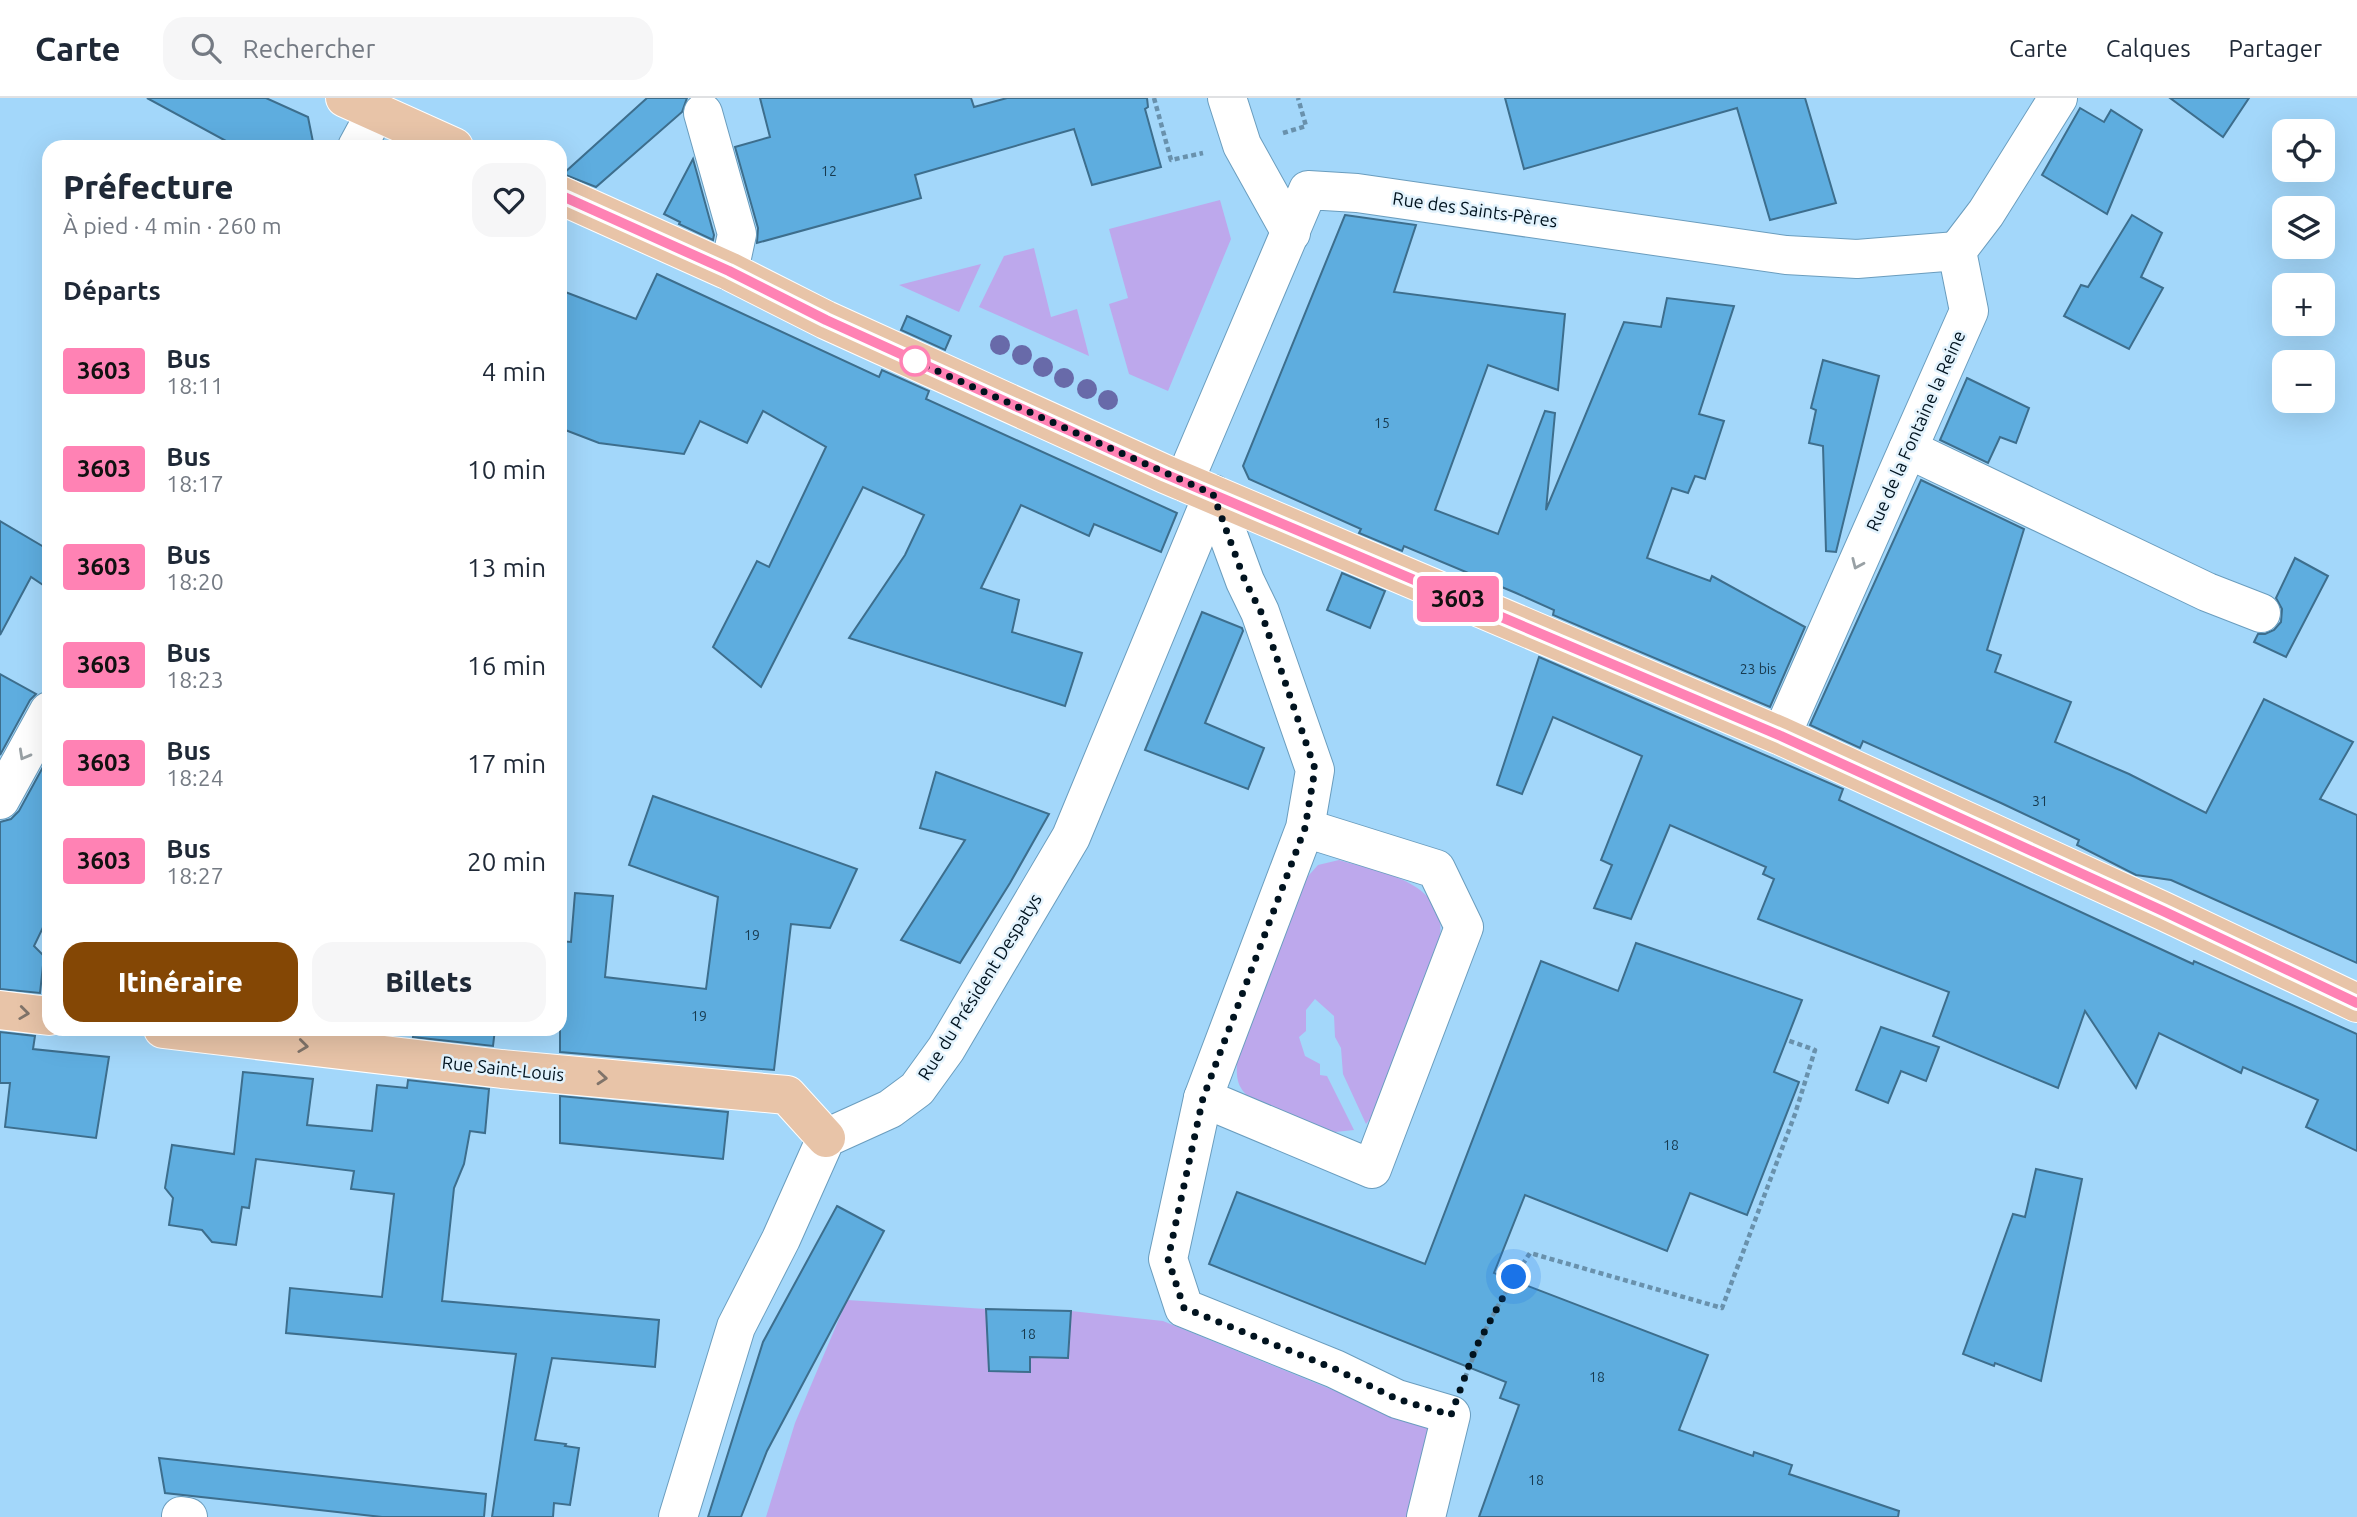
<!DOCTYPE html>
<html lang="fr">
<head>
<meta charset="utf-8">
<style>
	body { margin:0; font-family:Ubuntu,sans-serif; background:#f6f6f7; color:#1f2937; height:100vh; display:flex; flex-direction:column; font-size:26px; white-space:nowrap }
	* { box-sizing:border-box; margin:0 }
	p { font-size:23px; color:#747a83 }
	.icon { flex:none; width:38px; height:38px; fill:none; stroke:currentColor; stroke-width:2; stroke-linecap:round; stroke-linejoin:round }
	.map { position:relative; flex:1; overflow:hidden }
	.sheet { position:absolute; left:42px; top:42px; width:525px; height:896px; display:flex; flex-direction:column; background:#fff; border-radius:21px; box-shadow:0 7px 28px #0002 }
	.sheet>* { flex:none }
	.badge { padding:0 14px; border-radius:5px; font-size:24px; line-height:46px }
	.controls { position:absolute; left:2272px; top:21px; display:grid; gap:14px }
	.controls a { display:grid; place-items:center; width:63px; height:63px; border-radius:14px; background:#fff; box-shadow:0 7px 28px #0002; font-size:35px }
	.you { position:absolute; width:35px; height:35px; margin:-18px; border:5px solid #fff; border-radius:50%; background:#1a73e8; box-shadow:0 0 0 10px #1a73e833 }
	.map>.badge { position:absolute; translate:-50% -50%; box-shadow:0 0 0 4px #fff }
	h2 { padding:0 21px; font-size:26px; line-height:63px }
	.round { display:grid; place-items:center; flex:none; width:74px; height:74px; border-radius:21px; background:#f6f6f7 }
	.overview { display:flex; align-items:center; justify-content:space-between; height:119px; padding:0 21px }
	h1 { font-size:33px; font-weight:800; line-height:52px }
	.action { display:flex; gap:14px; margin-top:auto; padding:14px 21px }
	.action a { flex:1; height:80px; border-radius:21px; background:#844705; color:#fff; font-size:28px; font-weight:800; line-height:80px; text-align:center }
	.action a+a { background:#f6f6f7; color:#1f2937 }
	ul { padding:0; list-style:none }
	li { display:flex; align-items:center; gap:21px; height:98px; padding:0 21px }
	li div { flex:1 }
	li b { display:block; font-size:26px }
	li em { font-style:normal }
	li .badge { min-width:77px; font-weight:700; text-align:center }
	header { display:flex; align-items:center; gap:42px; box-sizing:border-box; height:98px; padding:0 35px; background:#fff; border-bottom:2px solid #e0e1e3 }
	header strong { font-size:33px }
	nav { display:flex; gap:38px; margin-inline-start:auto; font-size:24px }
	.search { width:490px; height:63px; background:#f6f6f7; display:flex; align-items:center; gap:18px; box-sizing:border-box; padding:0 24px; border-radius:21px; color:#747a83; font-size:26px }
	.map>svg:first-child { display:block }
</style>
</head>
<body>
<header>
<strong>Carte</strong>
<div class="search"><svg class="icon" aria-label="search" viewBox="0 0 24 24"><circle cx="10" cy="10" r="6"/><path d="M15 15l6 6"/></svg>Rechercher</div>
<nav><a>Carte</a><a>Calques</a><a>Partager</a></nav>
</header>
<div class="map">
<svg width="2357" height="1419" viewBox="0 0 2357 1419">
	<rect width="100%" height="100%" fill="#a3d7fa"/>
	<g fill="#bda8ec">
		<polygon points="1220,102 1231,141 1168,293 1129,276 1109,206 1128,200 1109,131"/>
		<polygon points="1034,150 1051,219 1077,211 1089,258 979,209 1004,158"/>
		<polygon points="981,166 959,214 899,187"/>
		<path d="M1339,762c35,11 94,18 101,62 1,7 0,15 0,22l-64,167 -10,13 -23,-50 -2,-26 -6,-11 -1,-21 -19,-17 -9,11v21l-7,6 6,19 15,8v11l7,1 27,54 -19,2 -81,-30c-16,-14 -18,-20 -17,-41l64,-177 17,-19z"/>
		<polygon points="847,1202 986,1211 989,1273 1030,1274 1030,1259 1068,1260 1071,1213 1163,1223 1434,1333 1414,1419 766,1419 795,1325"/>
	</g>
	<g fill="#5eaddf" stroke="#3d6e8d" stroke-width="2">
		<polygon points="147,0 266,0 308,19 314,49 237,49"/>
		<polygon points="647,0 687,0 682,14 596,89 563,76"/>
		<polygon points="760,0 971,0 974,9 1007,0 1147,0 1148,9 1145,11 1161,69 1092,87 1074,31 915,77 921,100 757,145 758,130 735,49 770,39"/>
		<polygon points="1505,0 1805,0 1836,105 1770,122 1737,10 1524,71"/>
		<polygon points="2170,0 2249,0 2223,39"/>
		<polygon points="2080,10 2104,24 2111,12 2142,32 2107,116 2042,77"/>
		<polygon points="693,61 714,137 713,142 679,126 680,124 664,116"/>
		<polygon points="1345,117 1416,127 1394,194 1565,216 1558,292 1488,267 1435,412 1498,436 1545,313 1555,315 1546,412 1624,224 1661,229 1667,200 1734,208 1699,316 1724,323 1705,381 1695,378 1688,395 1672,390 1647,460 1710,483 1712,478 1805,529 1770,609 1553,517 1554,512 1516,495 1404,448 1402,453 1359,435 1361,431 1249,381 1243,368"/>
		<polygon points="2132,117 2162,135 2141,179 2163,190 2129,251 2064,218 2081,187 2088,189"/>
		<polygon points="657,176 879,279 882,272 929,293 926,301 1177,415 1161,454 1094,426 1089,438 1021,407 981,490 1019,502 1012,534 1082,555 1065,608 849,540 905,457 924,417 863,389 761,589 713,549 757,463 769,469 826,349 763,313 747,345 700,323 684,356 599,345 560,330 560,192 636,221"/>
		<polygon points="907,218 951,238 945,252 901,232"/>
		<polygon points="1823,262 1879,278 1836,454 1826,453 1823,348 1809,345 1816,312 1811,310"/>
		<polygon points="1967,280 2029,310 2016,345 2000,339 1988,365 1940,342"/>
		<polygon points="1921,382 2024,431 1987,552 2001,557 1995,574 2071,604 2055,644 2129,676 2206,715 2264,601 2353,644 2320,701 2357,717 2357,865 2171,782 2136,777 2077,747 2079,742 2001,705 1863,643 1860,650 1810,627"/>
		<polygon points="0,423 49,452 49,491 31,479 0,537"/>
		<polygon points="2295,460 2328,478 2286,559 2254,544 2258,536 2265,536 2274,532 2281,524 2282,511 2276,500"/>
		<polygon points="1342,475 1385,493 1370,530 1327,512"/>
		<polygon points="1202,514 1242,530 1243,533 1205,625 1264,650 1248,691 1145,652"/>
		<polygon points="1539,559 1843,691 1839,702 2193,866 2194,863 2357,936 2357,1053 2306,1029 2318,1002 2243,969 2241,975 2159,935 2136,990 2085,913 2058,990 1933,938 1949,894 1758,821 1774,781 1763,776 1766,769 1670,727 1631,821 1594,810 1612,767 1601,762 1642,658 1553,619 1522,696 1497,687"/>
		<polygon points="0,576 36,596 30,602 0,657"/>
		<polygon points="49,658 49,817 34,848 44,858 40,895 0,891 0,724 11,721 19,713"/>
		<polygon points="936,674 1049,716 1010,785 960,865 901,842 965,742 920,730"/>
		<polygon points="653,698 857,771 830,830 791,826 774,972 560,954 560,843 571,844 575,795 613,798 605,879 706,891 718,799 629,767"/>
		<polygon points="1636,845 1802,902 1774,974 1799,984 1747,1117 1690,1095 1667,1153 1525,1097 1494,1175 1708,1257 1679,1332 1753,1358 1754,1354 1792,1367 1789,1376 1899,1413 1898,1419 1479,1419 1519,1307 1500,1300 1506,1284 1209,1166 1237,1094 1425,1166 1541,863 1618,893"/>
		<polygon points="1881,929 1939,949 1926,983 1901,973 1888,1005 1856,992"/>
		<polygon points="414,931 495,931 493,948 413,939"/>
		<polygon points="0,934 35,938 33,951 109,959 96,1040 5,1029 10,985 0,985"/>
		<polygon points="243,974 313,981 307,1027 372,1033 377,987 407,990 408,982 489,991 485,1035 470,1033 464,1066 454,1090 442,1203 659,1222 655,1269 552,1260 535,1342 566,1346 565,1348 579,1350 570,1407 554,1405 553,1419 492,1419 516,1256 286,1235 290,1190 382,1199 394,1096 351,1091 354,1073 256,1061 249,1110 242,1109 236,1147 212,1144 202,1132 169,1127 173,1100 165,1090 172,1047 234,1056"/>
		<polygon points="560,998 728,1014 723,1061 560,1045"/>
		<polygon points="2036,1071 2082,1081 2041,1283 1995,1265 1994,1268 1963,1256 2013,1116 2025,1119"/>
		<polygon points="837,1108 884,1133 767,1353 741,1419 708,1419 763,1244"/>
		<polygon points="986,1211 1071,1213 1068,1260 1030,1259 1030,1274 989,1273"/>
		<polygon points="159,1360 486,1396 484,1419 382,1419 165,1395"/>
	</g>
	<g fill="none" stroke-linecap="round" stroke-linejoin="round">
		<defs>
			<g id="minor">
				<polyline points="1227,0 1242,47 1291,135"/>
				<polyline points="703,15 737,136 729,173"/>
				<polyline points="357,49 376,14"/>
				<polyline points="1908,351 2207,494 2261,515"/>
				<polyline points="1184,384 1308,92 1357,95 1786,157 1857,161 1957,153"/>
				<polyline points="1213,396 1245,483 1260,514 1315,672 1305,730 1436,771 1464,829 1372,1071 1203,1000 1305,730"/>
				<polyline points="1781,638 1969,213 1957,153 1986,115 2058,0"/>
				<polyline points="0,702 49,613"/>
				<polyline points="1203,1000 1168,1161 1184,1210 1335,1271 1397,1301 1451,1317 1426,1419"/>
				<polyline points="181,1418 188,1419"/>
				<polyline points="678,1419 736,1229 781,1141 826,1040 890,1011 917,991 946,951 1071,739 1213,396"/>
			</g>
			<g id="major">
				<polyline points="345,0 454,49"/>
				<polyline points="560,97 729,173 826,222 1165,376 1781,638 2163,813 2357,905"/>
				<polyline points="0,912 49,918"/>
				<polyline points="163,931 502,971 787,997 826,1040"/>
			</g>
		</defs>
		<use href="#minor" stroke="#6a9dbe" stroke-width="40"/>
		<use href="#major" stroke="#fff" stroke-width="40"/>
		<g stroke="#6991ac" stroke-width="4.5" stroke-dasharray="5 3.5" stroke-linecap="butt">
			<polyline points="1154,0 1171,62 1203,55"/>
			<polyline points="1283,35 1306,28 1298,0"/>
			<path d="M1465,1280c16,-44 39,-86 65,-125l192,55 73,-194 20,-64 -28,-10"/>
		</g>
		<use href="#minor" stroke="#fff" stroke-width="38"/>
		<use href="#major" stroke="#e8c4a8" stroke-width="38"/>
	</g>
	<g fill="#686aa9">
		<circle cx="1000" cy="247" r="10"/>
		<circle cx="1022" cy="257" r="10"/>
		<circle cx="1043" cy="269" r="10"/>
		<circle cx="1064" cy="280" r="10"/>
		<circle cx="1087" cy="291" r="10"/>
		<circle cx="1108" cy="302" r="10"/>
	</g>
	<defs><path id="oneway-chevron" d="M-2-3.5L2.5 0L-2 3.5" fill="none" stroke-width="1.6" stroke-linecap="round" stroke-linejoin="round" transform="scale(1.75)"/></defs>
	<g stroke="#99a1a5">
		<use href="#oneway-chevron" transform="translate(1857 466) rotate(114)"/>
		<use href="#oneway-chevron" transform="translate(24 657) rotate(119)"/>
	</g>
	<g stroke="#80746a">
		<use href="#oneway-chevron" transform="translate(24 915) rotate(7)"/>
		<use href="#oneway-chevron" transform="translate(303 948) rotate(7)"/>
		<use href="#oneway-chevron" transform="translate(602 980) rotate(5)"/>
	</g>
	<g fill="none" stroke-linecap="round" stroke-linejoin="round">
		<defs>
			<polyline id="line" points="560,97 729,173 826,222 1165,376 1781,638 2163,813 2357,905"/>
		</defs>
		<use href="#line" stroke="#fff" stroke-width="16"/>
		<use href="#line" stroke="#ff82b4" stroke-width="10"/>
		<polyline stroke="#01131f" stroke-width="7" stroke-dasharray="0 12.6" points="915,263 1213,396 1245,483 1261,514 1315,671 1305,730 1203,1000 1168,1161 1184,1210 1335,1271 1397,1301 1451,1317 1475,1251 1514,1179"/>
	</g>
	<circle fill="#fff" stroke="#ff82b4" stroke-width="3.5" cx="915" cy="263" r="14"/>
	<g text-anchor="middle" stroke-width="5" stroke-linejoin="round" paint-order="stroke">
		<g font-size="14" fill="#183a4f">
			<text x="829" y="78">12</text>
			<text x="1382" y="330">15</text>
			<text x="1758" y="576">23 bis</text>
			<text x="2040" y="708">31</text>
			<text x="752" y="842">19</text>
			<text x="699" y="923">19</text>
			<text x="1671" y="1052">18</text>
			<text x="1028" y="1241">18</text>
			<text x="1597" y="1284">18</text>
			<text x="1536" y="1387">18</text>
		</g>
		<g font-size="18" fill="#01131f" stroke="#e3f3fd">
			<text transform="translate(1475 112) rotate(8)" y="6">Rue des Saints-Pères</text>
			<text transform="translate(1916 333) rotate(-66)" y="6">Rue de la Fontaine la Reine</text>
			<text transform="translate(980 889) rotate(-58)" y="6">Rue du Président Despatys</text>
			<text transform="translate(503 971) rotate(6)" y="6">Rue Saint-Louis</text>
		</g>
	</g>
</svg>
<div class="controls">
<a><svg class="icon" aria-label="locate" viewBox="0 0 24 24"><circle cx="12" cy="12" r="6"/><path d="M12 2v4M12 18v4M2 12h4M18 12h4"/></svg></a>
<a><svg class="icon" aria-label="layers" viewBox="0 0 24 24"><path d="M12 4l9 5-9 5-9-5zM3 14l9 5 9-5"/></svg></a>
<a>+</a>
<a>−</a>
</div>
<div class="you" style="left:1514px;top:1179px"></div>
<b class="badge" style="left:1458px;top:501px;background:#ff82b4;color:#111">3603</b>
<section class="sheet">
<div class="overview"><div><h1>Préfecture</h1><p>À pied · 4 min · 260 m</p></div><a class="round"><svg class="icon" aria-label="heart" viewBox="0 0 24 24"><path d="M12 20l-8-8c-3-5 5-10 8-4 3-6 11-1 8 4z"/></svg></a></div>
<h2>Départs</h2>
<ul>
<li><span class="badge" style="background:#ff82b4;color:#111">3603</span><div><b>Bus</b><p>18:11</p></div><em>4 min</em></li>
<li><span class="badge" style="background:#ff82b4;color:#111">3603</span><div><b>Bus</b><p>18:17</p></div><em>10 min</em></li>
<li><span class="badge" style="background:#ff82b4;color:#111">3603</span><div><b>Bus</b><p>18:20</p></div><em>13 min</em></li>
<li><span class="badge" style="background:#ff82b4;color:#111">3603</span><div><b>Bus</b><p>18:23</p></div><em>16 min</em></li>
<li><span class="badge" style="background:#ff82b4;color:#111">3603</span><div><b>Bus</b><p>18:24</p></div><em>17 min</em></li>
<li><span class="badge" style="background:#ff82b4;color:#111">3603</span><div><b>Bus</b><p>18:27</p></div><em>20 min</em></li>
</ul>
<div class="action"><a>Itinéraire</a><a>Billets</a></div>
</section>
</div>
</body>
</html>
